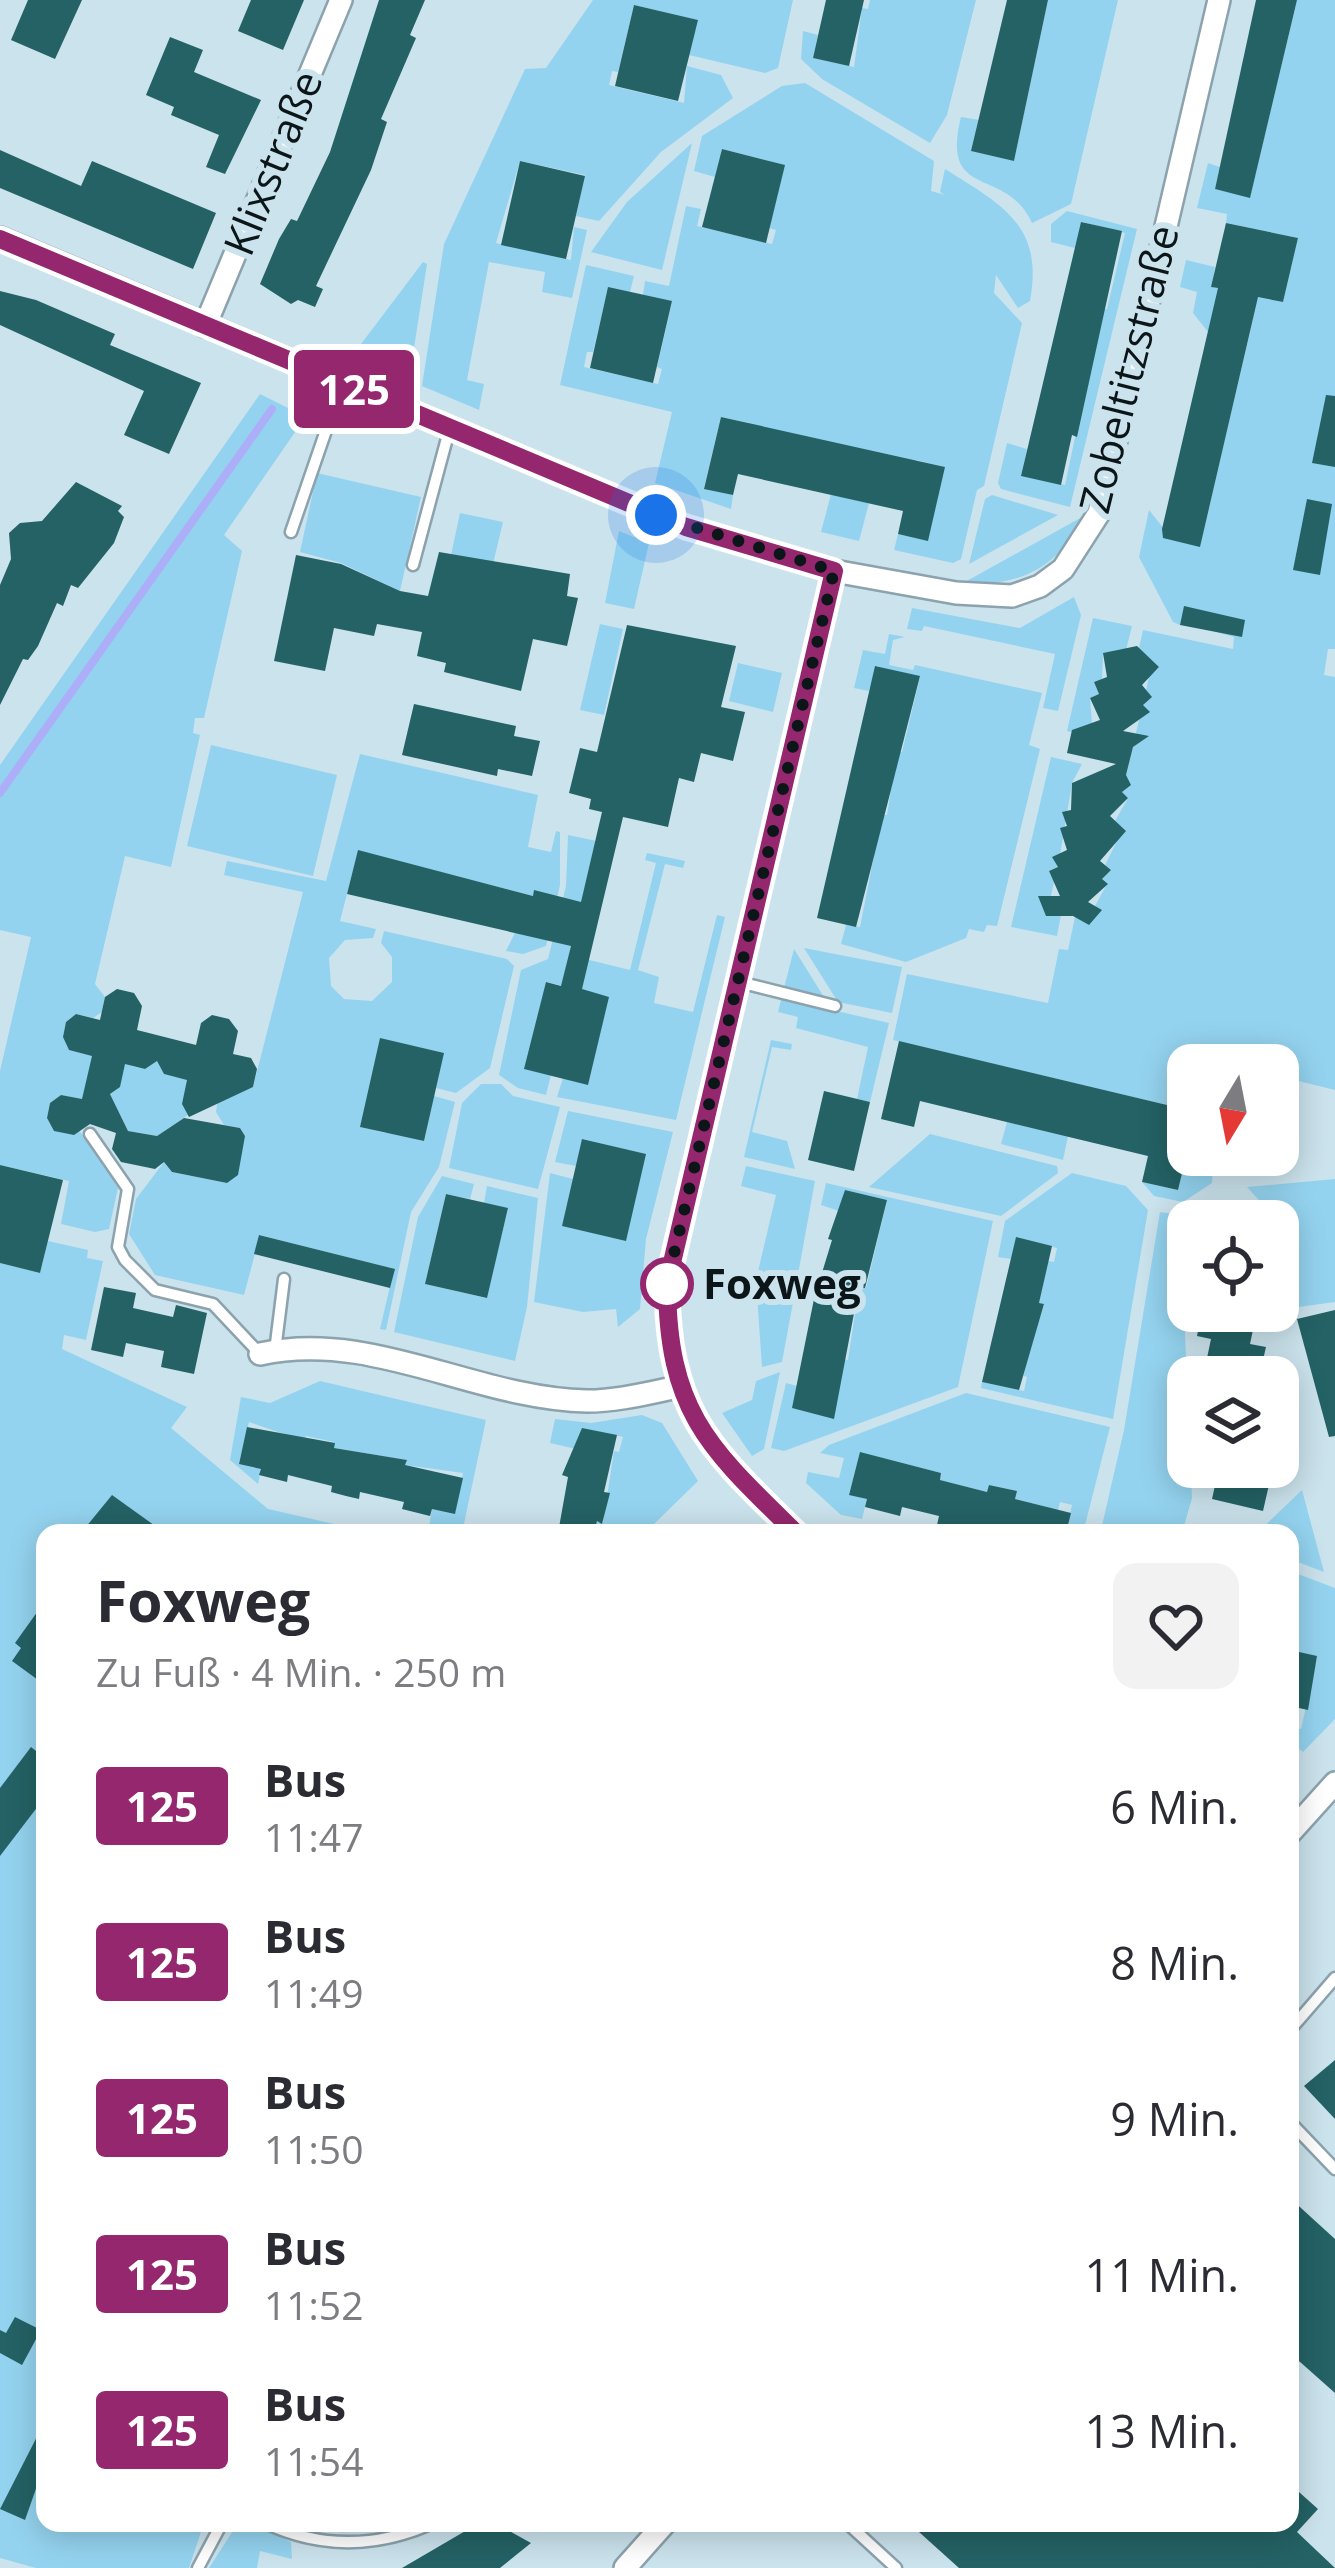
<!DOCTYPE html>
<html lang="de">
<head>
<meta charset="utf-8">
<style>
	body { margin:0; font-family:"Open Sans",sans-serif; background:#f2f2f3; color:#2b2b33; height:100vh; display:flex; flex-direction:column; font-size:45px; white-space:nowrap }
	* { box-sizing:border-box; margin:0 }
	p { font-size:39px; color:#7c7c81 }
	.icon { flex:none; width:66px; height:66px; fill:none; stroke:currentColor; stroke-width:2; stroke-linecap:round; stroke-linejoin:round }
	.map { position:relative; flex:1; overflow:hidden }
	.panel { position:absolute; left:36px; top:1524px; width:1263px; height:1008px; display:flex; flex-direction:column; background:#fff; border-radius:24px; box-shadow:0 6px 30px #0003 }
	.panel>* { flex:none }
	.badge { padding:0 24px; border-radius:9px; font-size:42px; line-height:78px }
	.needle { width:78px; rotate:190deg }
	.controls { position:absolute; left:1167px; top:1044px; display:grid; gap:24px }
	.controls a { display:grid; place-items:center; width:132px; height:132px; border-radius:24px; background:#fff; box-shadow:0 6px 30px #0003; font-size:60px }
	.you { position:absolute; width:60px; height:60px; margin:-30px; border:9px solid #fff; border-radius:50%; background:#1a73e8; box-shadow:0 0 0 18px #1a73e833 }
	.map>.badge { position:absolute; translate:-50% -50%; box-shadow:0 0 0 6px #fff }
	.round { display:grid; place-items:center; flex:none; width:126px; height:126px; border-radius:24px; background:#f2f2f3 }
	.head { display:flex; align-items:center; justify-content:space-between; height:204px; padding:0 60px }
	h1 { font-size:57px; font-weight:700; line-height:90px }
	ul { padding:0; list-style:none }
	li { display:flex; align-items:center; gap:36px; height:156px; padding:0 60px }
	li div { flex:1 }
	li b { display:block; font-size:45px }
	li em { font-style:normal }
	li .badge { min-width:132px; font-weight:700; text-align:center }
	.map>svg:first-child { display:block }
</style>
</head>
<body>
<div class="map">
<svg width="1335" height="2568" viewBox="0 0 1335 2568">
	<rect width="100%" height="100%" fill="#cbe3ed"/>
	<g fill="#94d3ef">
		<polygon points="593,0 793,0 778,68 765,73 689,55 697,20 634,5 618,72 612,71 609,85 684,103 687,66 721,75 733,98 661,152 599,221 576,216 585,175 520,161 496,243 571,260 574,227 587,230 572,298 542,292 545,272 489,262 467,380 484,384 479,410 422,386 444,244 525,69 546,68"/>
		<polygon points="870,0 976,0 947,115 930,143 822,79 801,59 803,31 818,35 813,58 854,67 862,8 868,9"/>
		<path d="M1048,0h70l-47,204 -39,19c-26,-58 -92,-21 -71,-106l18,3 -7,31 42,10z"/>
		<polygon points="1297,0 1335,0 1335,649 1328,649 1324,675 1335,677 1335,1090 1278,1076 1278,1065 1188,1065 1188,1110 893,1040 907,974 1048,1003 1059,949 1068,950 1075,917 1101,910 1095,906 1107,884 1102,879 1111,870 1105,865 1117,841 1112,835 1121,827 1115,821 1128,798 1122,792 1130,785 1126,775 1133,747 1142,740 1136,733 1139,720 1149,712 1143,705 1149,677 1159,668 1147,656 1137,657 1143,630 1233,649 1234,637 1209,630 1185,607 1180,625 1173,622 1139,557 1149,510 1165,530 1164,538 1200,546 1253,319 1208,332 1193,313 1197,292 1180,287 1186,260 1215,267 1212,287 1283,302 1298,238 1226,223 1227,214 1197,208 1208,163 1220,167 1215,189 1250,197"/>
		<path d="M805,83l129,78 -3,30 14,4 -5,-3 5,-23c57,36 99,56 85,132l-12,7 -22,-33 -2,18 28,30 -38,163 -7,4 -16,69 -8,4 -59,-13 4,-16 30,6 16,-73 -28,-7 -2,8 -166,-38 1,-7 -28,-6 -17,71 29,7 -2,14 -76,-26 17,-71 -112,-27 26,-120 48,11 -4,16 -22,-4 -15,64h-6l-3,15 74,17 4,-15 -5,-2 15,-65 -29,-7 2,-14 24,5 17,-80 15,3 -4,17 75,18 4,-14 -7,-2 15,-63 -62,-16 -7,28 -21,-6 8,-35 80,-50z"/>
		<polygon points="692,143 662,270 591,252 627,202"/>
		<polygon points="1067,211 1137,229 1070,507 1001,489 998,483 1007,443 1027,449 1022,476 1065,485 1102,309 1107,309 1125,233 1082,222 1075,248 1051,242 1051,224"/>
		<polygon points="423,262 427,264 409,380 352,356"/>
		<path d="M260,394l46,23 17,-7 -7,18 -14,-6 -78,113 18,16 -38,167h-9l-2,15 7,2 -29,132 -46,-11 -30,128 10,13 -3,15 -9,6 -17,-4c-14,11 -14,20 -7,36l16,4 10,-8 6,12 -11,7 -5,35 -24,-5 -11,8 -3,15 7,13 25,-1 39,58 -9,41 -14,3 -34,-8 8,-43 -69,-16v-94l31,-134 -31,-7v-165z"/>
		<polygon points="317,473 421,497 400,591 341,563 300,552"/>
		<polygon points="831,494 869,503 859,541 821,532"/>
		<polygon points="992,495 1058,515 969,564 985,499"/>
		<polygon points="460,513 503,522 493,564 451,555"/>
		<path d="M1082,517c-19,48 -65,72 -117,65z"/>
		<polygon points="619,531 649,543 634,609 605,603"/>
		<polygon points="1074,597 1081,615 1058,711 1043,708 1055,654 924,626 922,631 907,629 912,608 1020,628"/>
		<polygon points="1093,618 1132,626 1125,654 1121,649 1103,654 1102,679 1094,682 1099,694 1090,698 1092,723 1081,727 1088,736 1067,731"/>
		<polygon points="600,624 623,629 604,715 580,710"/>
		<polygon points="889,634 905,637 893,640 889,665 913,670 915,665 1042,693 1029,745 1040,749 997,926 987,925 984,932 969,929 966,938 906,962 841,944 846,925 860,927 882,815 887,815 897,752 902,752 920,677 876,666 869,691 854,688 863,650 885,654"/>
		<polygon points="738,663 782,673 773,712 729,701"/>
		<polygon points="211,745 337,775 313,876 187,846"/>
		<polygon points="360,754 538,795 528,847 551,852 556,831 560,832 560,885 546,946 523,954 506,951 533,896 358,851 340,921 376,929 373,938 345,940 329,958 331,986 344,999 372,1001 392,982 392,957 381,943 384,931 507,959 514,966 490,1068 456,1093 436,1088 443,1053 380,1039 361,1127 385,1133 387,1128 424,1141 434,1096 455,1102 439,1167 411,1212 386,1330 380,1329 394,1269 260,1235 244,1295 155,1275 129,1234 136,1199 164,1162 172,1172 227,1183 245,1136 240,1128 224,1125 216,1112 218,1098 253,1087 303,892 224,875 227,861 326,881"/>
		<polygon points="1051,757 1082,764 1072,783 1058,867 1049,871 1054,882 1051,896 1043,897 1061,915 1057,936 1011,927"/>
		<polygon points="568,835 616,845 594,848 569,955 630,970 656,863 645,860 647,853 685,861 683,868 665,864 638,970 659,977 654,1003 693,1012 717,915 725,917 676,1120 557,1097 563,1078 588,1084 608,998 547,982 525,1069 551,1075 546,1095 518,1088 499,1075 521,970 548,959 566,886"/>
		<polygon points="804,948 902,967 892,1013 838,1002"/>
		<polygon points="794,949 832,1010 889,1023 870,1102 857,1099 868,1047 796,1028 798,1017 778,1012"/>
		<polygon points="771,1040 792,1044 791,1050 772,1047 752,1132 787,1141 795,1169 744,1157"/>
		<polygon points="122,1054 132,1066 145,1069 157,1061 164,1074 180,1078 190,1072 188,1115 157,1136 128,1131 110,1094 120,1086"/>
		<polygon points="481,1084 501,1084 513,1096 560,1107 538,1189 449,1168 462,1103"/>
		<polygon points="568,1111 673,1132 646,1239 640,1309 618,1327 616,1309 583,1312 534,1302 550,1173 573,1179 646,1155 583,1139 576,1166 555,1162"/>
		<polygon points="1007,1122 1068,1136 1063,1160 1001,1144"/>
		<polygon points="930,1134 1057,1166 1058,1173 1001,1216 869,1187"/>
		<polygon points="1188,1149 1188,1155 1214,1155 1212,1183 1183,1202 1154,1196 1142,1182 1178,1190"/>
		<polygon points="746,1166 815,1181 795,1291 764,1283 764,1289 794,1297 782,1362 762,1367 756,1280 776,1195 741,1186"/>
		<polygon points="1072,1173 1126,1186 1148,1210 1113,1419 981,1388 982,1382 1024,1391 1027,1377 1022,1375 1044,1305 1039,1303 1048,1261 1054,1262 1057,1248 1016,1238 1011,1259 998,1257 1005,1221"/>
		<polygon points="442,1176 474,1184 470,1199 446,1194 425,1284 486,1298 508,1209 484,1203 487,1186 538,1198 527,1307 515,1361 394,1332 418,1217"/>
		<polygon points="1335,1179 1335,1302 1291,1308 1278,1221 1247,1187"/>
		<polygon points="826,1183 993,1221 958,1387 784,1451 771,1448 786,1383 797,1386 793,1408 834,1418 841,1359 848,1360 859,1287 866,1288 887,1200 845,1190 839,1211 821,1205"/>
		<polygon points="1160,1212 1180,1215 1192,1498 1184,1526 1101,1530 1124,1430"/>
		<polygon points="48,1241 88,1250 87,1258 103,1261 86,1340 64,1335 62,1349 187,1407 171,1428 268,1509 374,1533 45,1533 45,2523 204,2523 189,2568 36,2568 0,2558 0,1263 40,1273"/>
		<polygon points="780,1372 764,1449 752,1456 722,1413 752,1400 756,1381"/>
		<polygon points="320,1381 486,1420 462,1533 428,1533 432,1509 455,1513 463,1473 405,1465 406,1460 334,1448 334,1442 306,1436 304,1441 249,1422 239,1463 261,1469 258,1484 230,1460 241,1397 270,1403"/>
		<polygon points="966,1393 1110,1427 1083,1533 1066,1533 1072,1505 1060,1502 1058,1510 1015,1499 1016,1491 990,1485 987,1492 940,1480 941,1473 861,1453 849,1494 867,1499 862,1519 841,1515 806,1483 808,1472 839,1478 844,1458 820,1453 829,1445"/>
		<polygon points="642,1415 662,1423 698,1481 654,1524 663,1533 594,1533 597,1521 603,1523 614,1451 619,1452 623,1437 582,1428 576,1449 550,1443 555,1419 591,1423"/>
		<polygon points="1302,1490 1324,1572 1290,1559 1290,1533 1257,1533"/>
		<polygon points="1290,1571 1335,1588 1335,1719 1303,1752 1290,1742 1290,1727 1301,1729 1317,1657 1290,1650"/>
		<polygon points="238,2523 257,2525 291,2542 292,2559 260,2551 257,2568 209,2568"/>
	</g>
	<g fill="none" stroke-linecap="round" stroke-linejoin="round">
		<polyline stroke="#adaef8" stroke-width="8" points="0,793 272,409"/>
	</g>
	<g fill="#246265">
		<polygon points="28,0 82,0 55,59 11,40"/>
		<polygon points="251,0 304,0 283,50 238,31"/>
		<polygon points="379,0 425,0 410,35 416,38 381,119 387,122 371,170 316,286 323,289 315,307 298,300 291,304 260,284 279,239 291,219 297,221 330,152"/>
		<polygon points="826,0 864,0 849,66 813,58"/>
		<polygon points="1007,0 1048,0 1014,161 971,151"/>
		<polygon points="1256,0 1297,0 1250,198 1215,189"/>
		<polygon points="634,5 698,20 678,101 615,86"/>
		<polygon points="170,37 203,50 194,72 261,100 225,174 206,167 219,135 171,115 174,107 146,95"/>
		<polygon points="722,149 785,165 766,243 702,227"/>
		<polygon points="0,150 81,186 92,161 216,213 193,269 0,188"/>
		<polygon points="520,161 585,176 566,259 501,245"/>
		<polygon points="1081,222 1122,231 1077,437 1072,435 1061,485 1021,476"/>
		<polygon points="1226,223 1298,238 1283,302 1258,297 1200,547 1163,538 1162,529 1218,288 1211,287"/>
		<polygon points="608,287 672,301 653,383 590,368"/>
		<polygon points="0,291 36,300 115,334 110,345 201,383 169,454 124,435 144,391 0,325"/>
		<polygon points="1326,395 1335,396 1335,467 1312,463"/>
		<polygon points="721,417 945,467 928,541 898,534 903,511 738,474 733,495 704,489"/>
		<polygon points="76,482 122,506 118,511 124,517 114,543 78,588 71,585 63,606 57,603 38,646 28,660 23,659 0,705 0,585 11,559 9,533 20,523 42,521"/>
		<polygon points="1307,499 1332,504 1320,575 1293,570"/>
		<polygon points="439,552 570,574 567,596 578,598 567,646 533,639 521,691 444,672 446,663 417,656 422,632 377,624 374,636 334,628 325,671 274,661 296,555 341,564 400,591 428,596"/>
		<polygon points="1184,606 1245,620 1242,637 1180,625"/>
		<polygon points="627,625 736,646 721,707 745,712 733,761 701,753 694,782 679,778 668,827 623,817 582,989 609,997 588,1085 524,1069 546,982 561,986 571,946 347,894 358,850 533,896 534,890 581,902 602,812 589,809 591,799 569,793 580,748 597,752"/>
		<polygon points="1137,646 1159,667 1142,685 1152,697 1143,705 1150,712 1123,731 1149,736 1133,747 1126,775 1131,785 1122,792 1128,798 1110,816 1126,831 1100,861 1111,870 1102,879 1108,884 1088,902 1102,910 1089,925 1073,916 1046,916 1038,896 1060,896 1049,871 1058,867 1052,857 1067,850 1060,828 1067,826 1062,812 1071,810 1072,783 1116,764 1067,753 1072,730 1100,720 1090,698 1099,694 1094,682 1107,677 1103,653"/>
		<polygon points="875,666 920,676 856,927 817,918"/>
		<polygon points="414,704 516,726 514,736 540,741 532,776 498,769 497,776 402,755"/>
		<polygon points="117,989 134,993 142,1006 137,1030 196,1045 201,1023 212,1015 229,1019 238,1031 233,1054 251,1058 257,1069 253,1087 189,1117 182,1104 187,1080 164,1074 157,1061 145,1069 125,1064 120,1087 110,1094 128,1131 157,1136 184,1118 240,1128 245,1136 238,1175 227,1183 172,1172 164,1162 155,1169 121,1162 112,1149 116,1133 90,1124 74,1135 54,1131 47,1118 50,1103 61,1095 82,1099 92,1056 69,1050 63,1037 66,1022 76,1014 100,1020 105,997"/>
		<polygon points="380,1038 444,1053 424,1141 360,1127"/>
		<polygon points="899,1041 1188,1110 1188,1149 1178,1190 1142,1182 1148,1156 920,1101 914,1127 881,1119"/>
		<polygon points="824,1091 870,1102 854,1171 808,1160"/>
		<polygon points="582,1139 646,1154 626,1241 562,1226"/>
		<polygon points="0,1165 63,1180 40,1273 0,1263"/>
		<polygon points="845,1190 887,1200 865,1288 859,1287 834,1419 792,1408 814,1299 832,1240 828,1239"/>
		<polygon points="446,1194 508,1208 487,1298 425,1284"/>
		<polygon points="259,1235 395,1269 390,1288 254,1254"/>
		<polygon points="1016,1237 1052,1246 1039,1303 1044,1304 1019,1390 982,1382"/>
		<polygon points="104,1287 136,1293 133,1308 173,1317 176,1305 207,1313 194,1374 161,1367 164,1351 126,1343 123,1357 91,1350"/>
		<polygon points="1335,1310 1335,1436 1329,1437 1297,1319"/>
		<polygon points="1202,1311 1257,1311 1250,1344 1266,1347 1259,1377 1203,1377 1211,1339 1197,1336"/>
		<polygon points="247,1427 335,1443 334,1448 407,1460 405,1465 463,1478 455,1514 432,1509 430,1516 402,1509 404,1502 360,1492 359,1499 346,1496 331,1492 332,1486 288,1475 287,1482 259,1475 261,1469 239,1464"/>
		<polygon points="582,1428 617,1435 604,1492 610,1493 602,1524 597,1521 594,1533 558,1533 568,1477 562,1475"/>
		<polygon points="860,1452 941,1473 940,1480 987,1492 989,1485 1017,1491 1015,1499 1071,1513 1066,1533 1008,1533 971,1524 969,1533 937,1525 939,1516 902,1507 900,1516 865,1507 867,1499 849,1495"/>
		<polygon points="1219,1467 1273,1467 1263,1511 1212,1499"/>
		<polygon points="112,1495 165,1533 81,1533"/>
		<polygon points="45,1601 45,1685 12,1661 21,1648 15,1643"/>
		<polygon points="1290,1650 1317,1656 1308,1710 1290,1706"/>
		<polygon points="31,1747 45,1758 45,1797 0,1856 0,1788"/>
		<polygon points="1335,2060 1335,2119 1304,2086"/>
		<polygon points="1290,2198 1335,2239 1335,2393 1290,2353"/>
		<polygon points="15,2317 41,2330 22,2365 0,2353 0,2330 6,2333"/>
		<polygon points="45,2421 45,2463 25,2520 0,2509"/>
		<polygon points="1290,2484 1318,2509 1297,2532 1335,2568 959,2568 909,2523 1290,2523"/>
		<polygon points="479,2523 495,2523 531,2543 500,2568 402,2568"/>
	</g>
	<g fill="none" stroke-linecap="round" stroke-linejoin="round">
		<defs>
			<g id="service">
				<polyline points="291,532 342,384"/>
				<polyline points="413,565 450,427"/>
				<polyline points="739,982 835,1006"/>
				<polyline points="90,1134 128,1189 118,1247 125,1260 155,1290 213,1304 260,1354"/>
				<polyline points="275,1351 284,1279"/>
				<polyline points="1290,2030 1335,1978"/>
				<polyline points="1290,2122 1335,2169"/>
				<path d="M265,2523c56,26 112,25 168,0"/>
				<polyline points="847,2523 896,2568"/>
				<polyline points="198,2568 222,2523"/>
			</g>
			<g id="minor">
				<polyline points="0,238 686,527 834,571 956,593 1012,596 1040,586 1063,569 1099,513 1219,0"/>
				<polyline points="205,326 341,0"/>
				<path d="M260,1354c111,-25 216,45 327,47 31,0 61,-8 91,-14"/>
				<path d="M796,1533c-87,-85 -128,-120 -129,-249l167,-713"/>
				<polyline points="1290,1833 1335,1783"/>
				<polyline points="625,2568 665,2523"/>
			</g>
		</defs>
		<use href="#service" stroke="#8ca2ac" stroke-width="15"/>
		<use href="#minor" stroke="#8ca2ac" stroke-width="26"/>
		<use href="#service" stroke="#fff" stroke-width="10"/>
		<use href="#minor" stroke="#fff" stroke-width="21"/>
	</g>
	<g fill="none" stroke-linecap="round" stroke-linejoin="round">
		<defs>
			<path id="line" d="M0,239l686,288 148,44 -167,713c1,129 42,164 129,249"/>
		</defs>
		<use href="#line" stroke="#fff" stroke-width="27"/>
		<use href="#line" stroke="#95276e" stroke-width="18"/>
		<polyline stroke="#0c1518" stroke-width="12" stroke-dasharray="0 21.6" points="656,515 834,571 667,1284"/>
	</g>
	<circle fill="#fff" stroke="#95276e" stroke-width="6" cx="667" cy="1284" r="24"/>
	<g text-anchor="middle" stroke-width="12" stroke-linejoin="round" paint-order="stroke">
		<g font-size="42" fill="#0c1518" stroke="#cbe3ed">
			<text transform="translate(273 163) rotate(-68)" y="15">Klixstraße</text>
			<text transform="translate(1129 369) rotate(-76)" y="15">Zobeltitzstraße</text>
		</g>
		<g font-size="42" font-weight="bold" fill="#0c1518" stroke="#cbe3ed" text-anchor="start">
			<text x="703" y="1299">Foxweg</text>
		</g>
	</g>
</svg>
<div class="controls">
<a><svg class="needle" viewBox="-14 -14 28 28"><path d="M0-13l5 13h-10z" fill="#e53935"/><path d="M0 13l5-13h-10z" fill="#7c7c81"/></svg></a>
<a><svg class="icon" aria-label="locate" viewBox="0 0 24 24"><circle cx="12" cy="12" r="6"/><path d="M12 2v4M12 18v4M2 12h4M18 12h4"/></svg></a>
<a><svg class="icon" aria-label="layers" viewBox="0 0 24 24"><path d="M12 4l9 5-9 5-9-5zM3 14l9 5 9-5"/></svg></a>
</div>
<div class="you" style="left:656px;top:515px"></div>
<b class="badge" style="left:354px;top:389px;background:#95276e;color:#fff">125</b>
<section class="panel">
<div class="head"><div><h1>Foxweg</h1><p>Zu Fuß · 4 Min. · 250 m</p></div><a class="round"><svg class="icon" aria-label="heart" viewBox="0 0 24 24"><path d="M12 20l-8-8c-3-5 5-10 8-4 3-6 11-1 8 4z"/></svg></a></div>
<ul>
<li><span class="badge" style="background:#95276e;color:#fff">125</span><div><b>Bus</b><p>11:47</p></div><em>6 Min.</em></li>
<li><span class="badge" style="background:#95276e;color:#fff">125</span><div><b>Bus</b><p>11:49</p></div><em>8 Min.</em></li>
<li><span class="badge" style="background:#95276e;color:#fff">125</span><div><b>Bus</b><p>11:50</p></div><em>9 Min.</em></li>
<li><span class="badge" style="background:#95276e;color:#fff">125</span><div><b>Bus</b><p>11:52</p></div><em>11 Min.</em></li>
<li><span class="badge" style="background:#95276e;color:#fff">125</span><div><b>Bus</b><p>11:54</p></div><em>13 Min.</em></li>
</ul>
</section>
</div>
</body>
</html>
